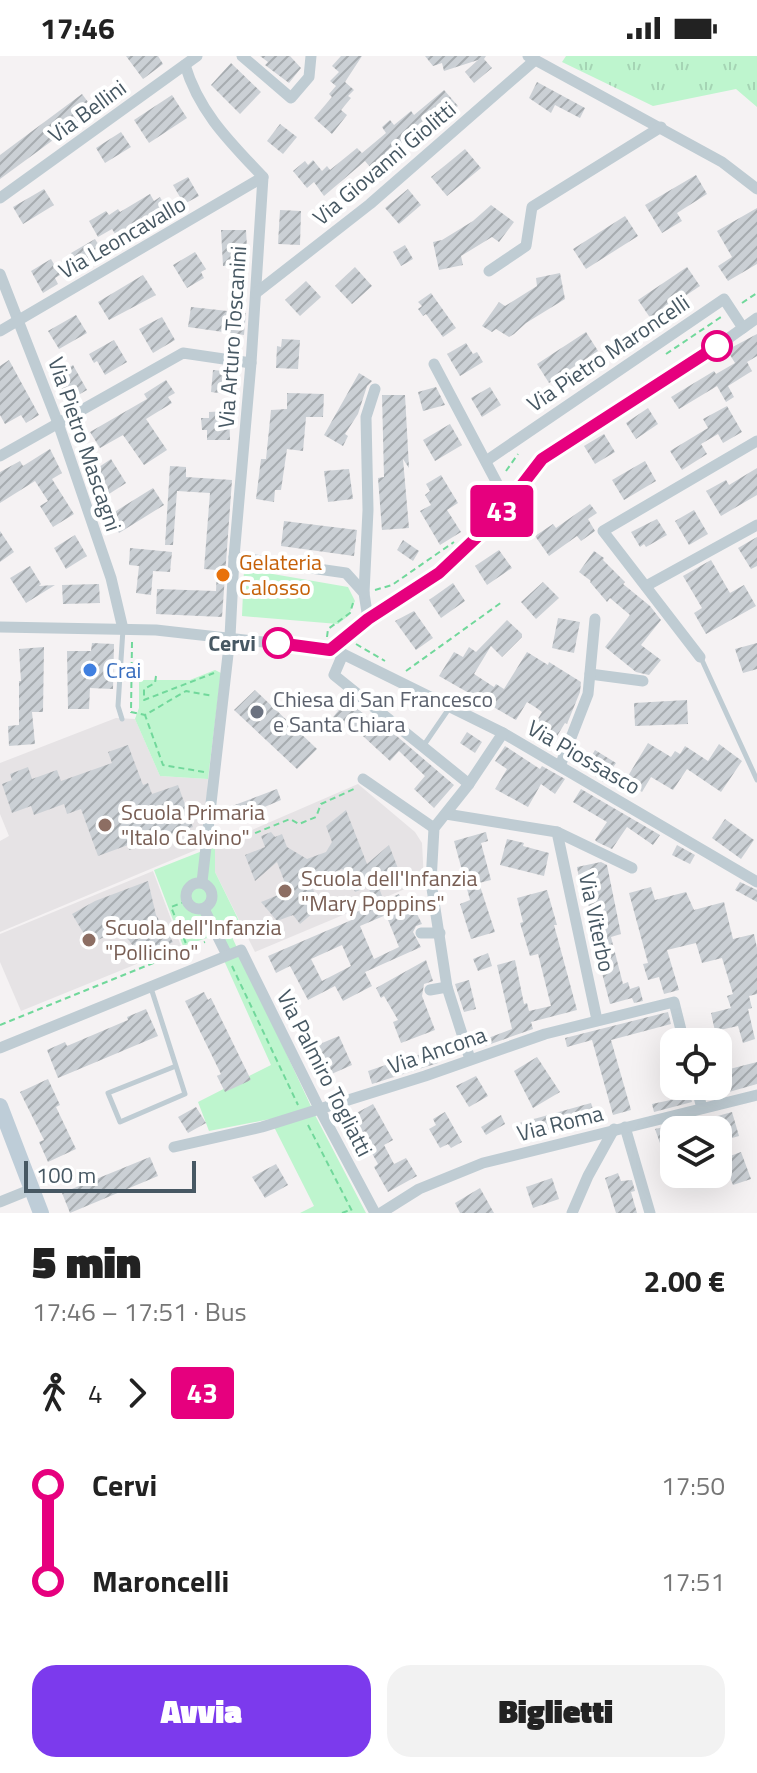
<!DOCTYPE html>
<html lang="it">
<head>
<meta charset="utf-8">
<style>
	body { margin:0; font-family:"Titillium Web",sans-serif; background:#f2f2f2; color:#222; height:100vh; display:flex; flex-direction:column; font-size:30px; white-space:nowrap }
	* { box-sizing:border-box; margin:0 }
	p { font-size:26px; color:#767676 }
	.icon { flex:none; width:44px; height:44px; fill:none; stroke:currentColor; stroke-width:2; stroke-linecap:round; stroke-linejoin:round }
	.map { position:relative; height:1157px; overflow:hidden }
	.sheet { display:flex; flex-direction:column; background:#fff; flex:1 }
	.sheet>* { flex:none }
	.badge { padding:0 16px; border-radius:6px; font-size:28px; line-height:52px }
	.fabs { position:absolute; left:660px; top:972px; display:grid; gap:16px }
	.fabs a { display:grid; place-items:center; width:72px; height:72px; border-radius:16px; background:#fff; box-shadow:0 8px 32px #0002; font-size:40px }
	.scale { position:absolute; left:24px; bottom:20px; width:172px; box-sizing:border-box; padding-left:8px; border:4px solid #475863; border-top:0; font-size:22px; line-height:28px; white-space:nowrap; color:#475863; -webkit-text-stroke:6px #fff; paint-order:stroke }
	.map>.badge { position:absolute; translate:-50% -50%; box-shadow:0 0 0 4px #fff }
	.legs { display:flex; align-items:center; gap:12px; height:88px; padding:0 32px; font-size:26px }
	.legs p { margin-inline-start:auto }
	.head { display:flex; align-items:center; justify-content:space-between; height:136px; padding:0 32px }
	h1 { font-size:44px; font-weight:800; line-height:60px }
	.action { display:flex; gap:16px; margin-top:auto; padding:16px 32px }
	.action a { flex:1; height:92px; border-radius:24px; background:#7c3aed; color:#fff; font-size:32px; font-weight:800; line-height:92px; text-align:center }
	.action a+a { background:#f2f2f2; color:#222 }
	ul { padding:0 32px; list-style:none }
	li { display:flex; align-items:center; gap:28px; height:96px; font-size:30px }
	li i { display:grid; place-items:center; width:12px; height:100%; margin:0 10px; background:currentColor }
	li i::after { content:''; width:20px; height:20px; margin:-10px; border:6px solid; border-radius:50%; background:#fff }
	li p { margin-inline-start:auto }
	li:first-child i { background:linear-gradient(#0000 50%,currentColor 0) }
	li:last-child i { background:linear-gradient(currentColor 50%,#0000 0) }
	.status { display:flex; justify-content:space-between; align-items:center; height:56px; padding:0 40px; background:#fff; direction:ltr }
	.status svg { height:22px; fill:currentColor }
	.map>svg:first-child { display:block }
</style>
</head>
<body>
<div class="status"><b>17:46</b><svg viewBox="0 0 49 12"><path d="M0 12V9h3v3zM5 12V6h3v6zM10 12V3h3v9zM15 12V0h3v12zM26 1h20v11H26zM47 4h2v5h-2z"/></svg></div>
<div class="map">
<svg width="757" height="1157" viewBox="0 0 757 1157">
	<defs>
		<pattern id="grass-tufts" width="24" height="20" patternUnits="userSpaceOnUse" patternTransform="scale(2)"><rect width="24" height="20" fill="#bef5ce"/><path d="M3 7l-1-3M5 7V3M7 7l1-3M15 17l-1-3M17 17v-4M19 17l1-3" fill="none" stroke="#a5d4b4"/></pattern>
		<pattern id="building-hatch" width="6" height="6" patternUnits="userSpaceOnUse" patternTransform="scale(2)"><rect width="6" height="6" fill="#cbd0d5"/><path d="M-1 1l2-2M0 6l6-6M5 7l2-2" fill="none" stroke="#a7acb0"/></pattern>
	</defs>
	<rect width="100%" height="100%" fill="#f5f2f3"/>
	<g fill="#e6e3e5">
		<polygon points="116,662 135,663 160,720 208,723 203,791 0,876 0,785 9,780 0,758 0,707"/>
		<polygon points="358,728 415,776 422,787 424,825 255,896 215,816 215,790"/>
		<polygon points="153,815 181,890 21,955 0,906 0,878"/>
	</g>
	<polygon fill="url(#grass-tufts)" points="566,0 757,0 757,51 736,33 653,50 562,6"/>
	<g fill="#bef5ce">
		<polygon points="244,513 348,531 355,545 348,560 338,568 242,560"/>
		<polygon points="215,614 221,617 208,723 160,720 135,663 139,652 139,624 190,624"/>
		<polygon points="215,790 215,816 244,875 232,881 316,1061 366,1157 300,1157 314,1150 270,1063 209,1075 198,1046 271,1009 213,880 183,890 154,814"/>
	</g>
	<g fill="url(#building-hatch)" fill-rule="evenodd">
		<polygon points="126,0 158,0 163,8 143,23"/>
		<polygon points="260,0 290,0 301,12 289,27 265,9 268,6"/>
		<polygon points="341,0 362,0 345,26 354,34 348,40 351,42 341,54 347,59 332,78 314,62 332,41 329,38 336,30 330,25 339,16 332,10"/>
		<polygon points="425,0 486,0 484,3 492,12 474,27 465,16 478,4 444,15 442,7 433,10"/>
		<polygon points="231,7 261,36 240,58 211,29"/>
		<polygon points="537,26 585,52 580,62 555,49 551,57 529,42"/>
		<polygon points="444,34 458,50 439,66 435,61 386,100 391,105 375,117 365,105 324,140 314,126 307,132 293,115 305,105 308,109 313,104 322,115 327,110 330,114 357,92 362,97 386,77 382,71 390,64 394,69 411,55 414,59"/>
		<polygon points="82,38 94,54 0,123 0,99"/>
		<polygon points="172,39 187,62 149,87 134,64"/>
		<polygon points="280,68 297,81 283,98 267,85"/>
		<polygon points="121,76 131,91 105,107 96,92"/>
		<polygon points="465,93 481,112 447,140 431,121"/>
		<polygon points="696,119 707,138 677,157 682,165 662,177 645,149"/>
		<polygon points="188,121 199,140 184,148 173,129"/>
		<polygon points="44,133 54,149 23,168 13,151"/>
		<polygon points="408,133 421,149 399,168 385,152"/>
		<polygon points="150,138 154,145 160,141 166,152 119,184 112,173 98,181 89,165 106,155 109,159 118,153 120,156"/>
		<polygon points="491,149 514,166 499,186 492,181 461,200 463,209 439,214 433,186 442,184 473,165"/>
		<polygon points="757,152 757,208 728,225 718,210 732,201 717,175"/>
		<polygon points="280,154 301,155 300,189 278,188"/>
		<polygon points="625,160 638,180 586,213 573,193"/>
		<polygon points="221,174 246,174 248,210 223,210"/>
		<polygon points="95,183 100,191 91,196 96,204 80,213 71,197"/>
		<polygon points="405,189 413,203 401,210 393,196"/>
		<polygon points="195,196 206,213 201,216 204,222 187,232 173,209"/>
		<polygon points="51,203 60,219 55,222 58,228 43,237 31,215"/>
		<polygon points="355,211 372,230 352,248 335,230"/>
		<polygon points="687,211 700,230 651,263 638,244"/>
		<polygon points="560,217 565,243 526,267 514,278 509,281 496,273 492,276 482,270 499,246 505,250 537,230 536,222"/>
		<polygon points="143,219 156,239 109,264 98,246"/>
		<polygon points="306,225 321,241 300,260 285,244"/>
		<polygon points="431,237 456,272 443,281 426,258 423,260 418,253 422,250 418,246"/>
		<polygon points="191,251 246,257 244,279 188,271"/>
		<polygon points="76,259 87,277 59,293 48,275"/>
		<polygon points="162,261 175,284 153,297 139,273"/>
		<polygon points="586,276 598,295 549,327 537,308"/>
		<polygon points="757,278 757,300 747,306 752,315 728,330 734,341 726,346 717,330 679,353 671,341 714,315 716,318 735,307 727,294"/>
		<polygon points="282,283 300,284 298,313 276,312 277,290 281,291"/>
		<polygon points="114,284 127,306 105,319 97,305 94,307 89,298"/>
		<polygon points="466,287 473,298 477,296 483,306 460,320 447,298"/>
		<polygon points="9,304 39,359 26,367 21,359 5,368 0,359 0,310"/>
		<polygon points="73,309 87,334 66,346 52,322"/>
		<polygon points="213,314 235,316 233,339 211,336"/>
		<polygon points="359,317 372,325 367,330 358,358 345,378 348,380 343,390 324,379"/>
		<polygon points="166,324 175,337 168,341 172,347 146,363 167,394 144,409 123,379 100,392 90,376 147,343 144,338"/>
		<polygon points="436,331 445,349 423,355 418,336"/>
		<polygon points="490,331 501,349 482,361 471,342"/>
		<polygon points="287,337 324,338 323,361 306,361 303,395 287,393 281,434 275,434 274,446 256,443 261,403 266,403 271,354 287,353"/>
		<polygon points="382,339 405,339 409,412 403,403 409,472 382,474 378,422 384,421"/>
		<polygon points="727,350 742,376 723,387 718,378 701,388 707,398 682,414 670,395 708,372 703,363"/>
		<polygon points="648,352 658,368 636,383 626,367"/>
		<polygon points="229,355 230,384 207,384 207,374 202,374 201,362 209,362 209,356"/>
		<polygon points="450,368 462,389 435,405 423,384"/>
		<polygon points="604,378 615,396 595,408 584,390"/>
		<polygon points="50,393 62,417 52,423 74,458 53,471 40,450 48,445 35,425 0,447 0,416 20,405 23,410"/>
		<polygon points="111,403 126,427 109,438 93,415"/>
		<polygon points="645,405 656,425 624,444 612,424"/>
		<polygon points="170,410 186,411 186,421 232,424 222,561 156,558 157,533 216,535 217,514 204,513 210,437 177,435 173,489 165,489"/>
		<polygon points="757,412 757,439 721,460 706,435 726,424 729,429"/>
		<polygon points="349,413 353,443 328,446 324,415"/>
		<polygon points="441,419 458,447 447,454 461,476 440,489 420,455 431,449 425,439 430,435 426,428"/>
		<polygon points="153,432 164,449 119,477 108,460"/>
		<polygon points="590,448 597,457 588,463 595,475 581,485 577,480 549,500 535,480 553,468 556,472"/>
		<polygon points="694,454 708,478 689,489 675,465"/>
		<polygon points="657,463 667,479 646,491 644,488 640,491 631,476"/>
		<polygon points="284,465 357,474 354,500 281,490"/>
		<polygon points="0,475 14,496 0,506"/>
		<polygon points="75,479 87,500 66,513 54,492"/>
		<polygon points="757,481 757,510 751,513 738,492"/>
		<polygon points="403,484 419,495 413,505 397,494"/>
		<polygon points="130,492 172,496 170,516 153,515 151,539 136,537 139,510 129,509"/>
		<polygon points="499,494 512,512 487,529 475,510"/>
		<polygon points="594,495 604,502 603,504 625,526 623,528 650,550 661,564 641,589 661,604 649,619 636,616 605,591 630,559 610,542 607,546 590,526 591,525 579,516"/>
		<polygon points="711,504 730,537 744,529 756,550 706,578 694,557 702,552 683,520"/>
		<polygon points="30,510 41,528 39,530 55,529 26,547 10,522"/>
		<polygon points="543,526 559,542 536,563 521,546"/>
		<polygon points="453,527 465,545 441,562 429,544"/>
		<polygon points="99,528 100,547 63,548 62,529"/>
		<polygon points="414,555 433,582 416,594 395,565"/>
		<polygon points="558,562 580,566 574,597 552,592"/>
		<polygon points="507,564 522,578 522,581 502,601 491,590 474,618 494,631 496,628 504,633 527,596 548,609 549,606 581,626 580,636 567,668 565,667 554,685 532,672 542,656 535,651 527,646 516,664 439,620 454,596 463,601 469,591 476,596"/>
		<polygon points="92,587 114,588 113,633 90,632 89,653 68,653 67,595 91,595"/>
		<polygon points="757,587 757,613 743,617 735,593"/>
		<polygon points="44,591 43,656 32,656 35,688 9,690 8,670 19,669 19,625 21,625 19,593"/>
		<polygon points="255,634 317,693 297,713 234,654"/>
		<polygon points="347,644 389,679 392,676 454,729 434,752 414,733 425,720 399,695 390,705 351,669 343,678 329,666"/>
		<polygon points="687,644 688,668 635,670 634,647"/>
		<polygon points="467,676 482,686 475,697 460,687"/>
		<polygon points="648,687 671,701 675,695 680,698 685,690 708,705 719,688 742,705 721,736 687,713 673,734 651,721 642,736 625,725"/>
		<polygon points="128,689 143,729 148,727 152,738 178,729 193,771 129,794 128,789 98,800 81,753 67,758 64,748 34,759 31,750 12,757 2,728 12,724 10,718 28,711 32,723 57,714 61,725 112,707 108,696"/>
		<polygon points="505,690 540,713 542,710 565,723 555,738 541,728 528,751 495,733 507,713 495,705"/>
		<polygon points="595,694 616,707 603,726 578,708 585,697 591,701"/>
		<polygon points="277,733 281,744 255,755 253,751 221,765 219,755"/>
		<polygon points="581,733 660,779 653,789 627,771 612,793 597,786 595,784 607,766 573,746"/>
		<path d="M346,754l21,54 22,-19 10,26 -23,9 8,21 15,-7 4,9 7,-3 12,24 -6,2 -3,6 8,15 -56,25 7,14 -29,15 -8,-15 -27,14 -18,-34 -14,7 -8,-17 86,-37 -2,-5 23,-10 -7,-17 -13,5 -7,-19 -6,-4 -32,12 10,26 -20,17 -7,-9 -16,6 -16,-19 27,-11 -11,-29 -22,19 -10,-26 20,-8 -4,-11 10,-4 4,5 7,-3 5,13 20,12 19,-7 6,-10 -6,-16zM386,859l13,32 -25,12 -14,-33zM342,889l9,21 -29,15 -11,-22z"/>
		<polygon points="725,763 754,784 741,803 712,782"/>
		<polygon points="486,776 488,785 481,787 491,824 479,827 495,876 471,883 460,848 470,844 454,785"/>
		<polygon points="507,783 524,787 523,790 549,797 544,820 500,809"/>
		<polygon points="677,789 695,799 690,808 672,799"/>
		<polygon points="601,806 607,809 621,878 611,881 623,928 628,926 630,933 639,930 643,945 634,947 632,942 610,948 597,898 601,897 584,833 581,833 577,811"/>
		<polygon points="148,825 156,859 173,886 144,904 120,873 90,888 72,858 95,845"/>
		<polygon points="740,826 757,834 757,846 735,834"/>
		<polygon points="651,831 655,844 686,836 694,854 724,846 733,883 754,878 757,892 757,938 749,940 752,952 748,953 755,983 743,987 738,970 715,975 711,957 731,952 727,940 733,938 722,902 702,907 696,887 667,894 679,934 664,938 659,921 648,924 643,908 648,907 629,837"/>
		<polygon points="547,834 557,869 554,869 577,954 531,966 533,973 485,990 483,984 512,973 497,909 515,904 524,948 527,947 529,955 551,950 538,898 530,900 520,867 523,866 517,842"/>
		<polygon points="488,897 492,910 478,915 473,903"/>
		<polygon points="426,904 433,925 424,928 422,940 435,974 401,987 393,966 398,964 384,940 381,942 376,932"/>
		<polygon points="469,924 476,953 464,956 455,928"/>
		<polygon points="204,936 208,944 211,942 251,1024 225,1036 217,1020 221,1018 185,945"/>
		<polygon points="146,953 158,980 58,1022 47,994 65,986 67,990 128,964 127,961"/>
		<polygon points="668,956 671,968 611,984 631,1054 613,1059 592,984 567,991 565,982"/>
		<polygon points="339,980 352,1009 327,1020 315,990"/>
		<polygon points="431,993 438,1007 372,1028 368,1015 409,1001 410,1003"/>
		<polygon points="537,1001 560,1036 533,1052 514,1015"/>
		<polygon points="757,1006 757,1028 708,1042 705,1030 718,1030 718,1016"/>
		<polygon points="476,1020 488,1040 469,1051 456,1030"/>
		<polygon points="48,1023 60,1049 56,1051 76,1093 48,1106 39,1086 44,1084 20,1036"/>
		<polygon points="677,1030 688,1030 692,1046 654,1056 652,1048 680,1042"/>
		<polygon points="591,1047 597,1065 520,1084 516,1068"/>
		<polygon points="373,1048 393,1084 384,1089 394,1108 406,1102 417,1120 388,1136 374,1111 378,1108 351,1060"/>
		<polygon points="196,1051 206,1067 188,1077 178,1061"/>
		<polygon points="445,1056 462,1086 451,1092 448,1088 440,1092 429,1073 436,1069 433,1063"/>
		<polygon points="732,1056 739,1080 718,1086 718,1074 710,1074 707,1063"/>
		<polygon points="501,1059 505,1068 486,1079 481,1071"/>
		<polygon points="681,1067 683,1074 674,1074 673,1124 655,1073"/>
		<polygon points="741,1096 751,1123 733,1129 729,1119 726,1121 719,1104"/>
		<polygon points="150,1101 158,1120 70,1157 62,1137"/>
		<polygon points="276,1108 288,1129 265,1142 252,1121"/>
		<polygon points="618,1117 621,1125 632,1124 635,1135 631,1136 637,1157 616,1157 605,1122"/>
		<polygon points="552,1122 559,1143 533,1152 526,1131"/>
		<polygon points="480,1132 494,1157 460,1157 455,1147"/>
	</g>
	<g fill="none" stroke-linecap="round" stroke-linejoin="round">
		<g stroke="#71d89b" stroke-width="2" stroke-dasharray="6 4" stroke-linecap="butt">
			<polyline points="742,247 757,237"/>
			<polyline points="666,298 721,261"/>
			<polyline points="506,415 518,398"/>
			<polyline points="375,534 392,529 454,486"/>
			<polyline points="327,581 328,573 350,557 353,547"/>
			<polyline points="132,586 131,656 145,659"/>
			<polyline points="356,588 385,605"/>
			<polyline points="406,615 502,546"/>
			<polyline points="156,620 155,627 144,633 144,644 214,617"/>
			<polyline points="204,716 163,709 145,659 186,635 213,640"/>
			<polyline points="218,792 290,763 299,768 316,761 321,748 354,733"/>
			<polyline points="187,845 171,851 187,890"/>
			<polyline points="232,910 298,1049"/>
			<polyline points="0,969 205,886"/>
			<polyline points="308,1069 353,1157"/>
			<polyline points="342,1157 350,1154"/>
		</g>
		<g stroke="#bfccd3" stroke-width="5">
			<polyline points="701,602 757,724"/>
			<polyline points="122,663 118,650 123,573"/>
			<polyline points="424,689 450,651"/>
			<polyline points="151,932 185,1038 120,1066 108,1037 176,1010"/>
		</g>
		<g stroke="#bfccd3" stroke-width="11">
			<polyline points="242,0 291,42 309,21 311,0"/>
			<polyline points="528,0 722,106 757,133"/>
			<path d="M185,9c14,47 45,77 78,112l-12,186 -17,194 -4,80 -28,245"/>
			<polyline points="0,142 197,0"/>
			<polyline points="489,215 526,190 532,151 661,71"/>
			<polyline points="0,218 58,367 111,522 123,573"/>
			<polyline points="256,237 370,148 535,4"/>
			<polyline points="0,275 263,121"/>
			<polyline points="434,308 508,448"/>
			<polyline points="0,400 183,297 251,307"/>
			<polyline points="486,405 724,243 743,272"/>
			<polyline points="234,501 346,517 364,537 368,563"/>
			<polyline points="646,530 757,469"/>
			<polyline points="364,537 368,454 366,361 375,333"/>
			<polyline points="0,571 156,574 326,593 343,598 503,677 757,826"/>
			<polyline points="330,594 368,563 439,517 495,464 542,403 691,309 757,262"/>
			<polyline points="343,598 334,619 469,728"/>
			<polyline points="700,601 603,475 757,385"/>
			<polyline points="590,618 643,625"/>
			<polyline points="560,710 588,638 595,563"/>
			<polyline points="363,723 434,772"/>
			<polyline points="446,758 557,776 597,964"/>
			<polyline points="557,776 632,812"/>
			<circle cx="199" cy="840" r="13"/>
			<polyline points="204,853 227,899"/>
			<polyline points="421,877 440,877"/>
			<polyline points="430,934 447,931"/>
			<polyline points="0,992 241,894 320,1054 375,1157"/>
			<polyline points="470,1003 447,931 431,826 434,772 469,728 503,677"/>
			<polyline points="696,1030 702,1052"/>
			<polyline points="625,1071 650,1157"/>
			<polyline points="174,1091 262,1071 425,1020 545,978 674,946 684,986"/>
			<polyline points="0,1146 32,1133"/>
			<polyline points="381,1157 419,1133 483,1107 757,1039"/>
			<polyline points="572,1157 588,1120 614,1073"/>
		</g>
		<polyline stroke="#becdd8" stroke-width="16" points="0,1050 41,1157"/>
	</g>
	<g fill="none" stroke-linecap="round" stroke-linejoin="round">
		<defs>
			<polyline id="line-1" points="278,587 330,594 368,563 439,517 495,464 542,403 717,290"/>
		</defs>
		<use href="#line-1" stroke="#fff" stroke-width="18"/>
		<use href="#line-1" stroke="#e6007e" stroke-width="12"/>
	</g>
	<g fill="#fff" stroke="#e6007e" stroke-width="4">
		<circle cx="717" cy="290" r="14"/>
		<circle cx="278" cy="587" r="14"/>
	</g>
	<circle fill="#e8710a" stroke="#fff" stroke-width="3" cx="223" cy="519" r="8"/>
	<circle fill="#3f7fe0" stroke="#fff" stroke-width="3" cx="90" cy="614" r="8"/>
	<circle fill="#6b7280" stroke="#fff" stroke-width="3" cx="257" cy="656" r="8"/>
	<g fill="#8d6e63" stroke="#fff" stroke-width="3">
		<circle cx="105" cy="769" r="8"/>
		<circle cx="285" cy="835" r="8"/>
		<circle cx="89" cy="884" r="8"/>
	</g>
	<g text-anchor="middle" stroke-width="8" stroke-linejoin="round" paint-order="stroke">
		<g font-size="22" fill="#475863" stroke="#fff">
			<text transform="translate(87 55) rotate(-36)" y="8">Via Bellini</text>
			<text transform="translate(384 107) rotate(-40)" y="8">Via Giovanni Giolitti</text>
			<text transform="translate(122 181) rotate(-30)" y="8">Via Leoncavallo</text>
			<text transform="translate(232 281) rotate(-86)" y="8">Via Arturo Toscanini</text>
			<text transform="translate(608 297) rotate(-34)" y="8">Via Pietro Maroncelli</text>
			<text transform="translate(85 388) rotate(71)" y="8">Via Pietro Mascagni</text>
			<text transform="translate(584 701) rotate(30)" y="8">Via Piossasco</text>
			<text transform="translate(597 866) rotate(78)" y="8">Via Viterbo</text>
			<text transform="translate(437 994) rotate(-19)" y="8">Via Ancona</text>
			<text transform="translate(325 1017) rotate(63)" y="8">Via Palmiro Togliatti</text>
			<text transform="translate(560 1067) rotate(-14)" y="8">Via Roma</text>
		</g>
		<g font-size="22" fill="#c56008" stroke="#fff" text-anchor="start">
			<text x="239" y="514">Gelateria<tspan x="239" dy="25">Calosso</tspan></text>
		</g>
		<g font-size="22" font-weight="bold" fill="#475863" stroke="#fff" text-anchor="end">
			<text x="256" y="595">Cervi</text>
		</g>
		<g font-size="22" fill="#366cbe" stroke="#fff" text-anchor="start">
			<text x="106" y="622">Crai</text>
		</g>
		<g font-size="22" fill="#5b616d" stroke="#fff" text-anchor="start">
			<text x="273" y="651">Chiesa di San Francesco<tspan x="273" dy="25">e Santa Chiara</tspan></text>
		</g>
		<g font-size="22" fill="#785e54" stroke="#fff" text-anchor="start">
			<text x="121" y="764">Scuola Primaria<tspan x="121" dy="25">"Italo Calvino"</tspan></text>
			<text x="301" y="830">Scuola dell'Infanzia<tspan x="301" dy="25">"Mary Poppins"</tspan></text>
			<text x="105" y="879">Scuola dell'Infanzia<tspan x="105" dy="25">"Pollicino"</tspan></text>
		</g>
	</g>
</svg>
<div class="fabs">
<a><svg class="icon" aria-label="locate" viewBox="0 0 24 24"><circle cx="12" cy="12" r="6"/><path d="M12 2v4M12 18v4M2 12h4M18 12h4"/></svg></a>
<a><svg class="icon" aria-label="layers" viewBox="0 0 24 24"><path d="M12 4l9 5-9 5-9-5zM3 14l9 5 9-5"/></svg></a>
</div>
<div class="scale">100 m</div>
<b class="badge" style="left:502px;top:455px;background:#e6007e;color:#fff">43</b>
</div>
<section class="sheet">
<div class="head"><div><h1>5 min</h1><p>17:46 – 17:51 · Bus</p></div><b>2.00 €</b></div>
<div class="legs"><svg class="icon" aria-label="walk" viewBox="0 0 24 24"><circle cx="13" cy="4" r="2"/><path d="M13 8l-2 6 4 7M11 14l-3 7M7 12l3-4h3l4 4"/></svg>4<svg class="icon" aria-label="forward" viewBox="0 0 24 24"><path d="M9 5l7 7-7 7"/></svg><b class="badge" style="background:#e6007e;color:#fff">43</b></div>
<ul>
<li><i style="color:#e6007e"></i><b>Cervi</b><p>17:50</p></li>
<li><i style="color:#e6007e"></i><b>Maroncelli</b><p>17:51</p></li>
</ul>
<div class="action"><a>Avvia</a><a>Biglietti</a></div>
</section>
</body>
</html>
